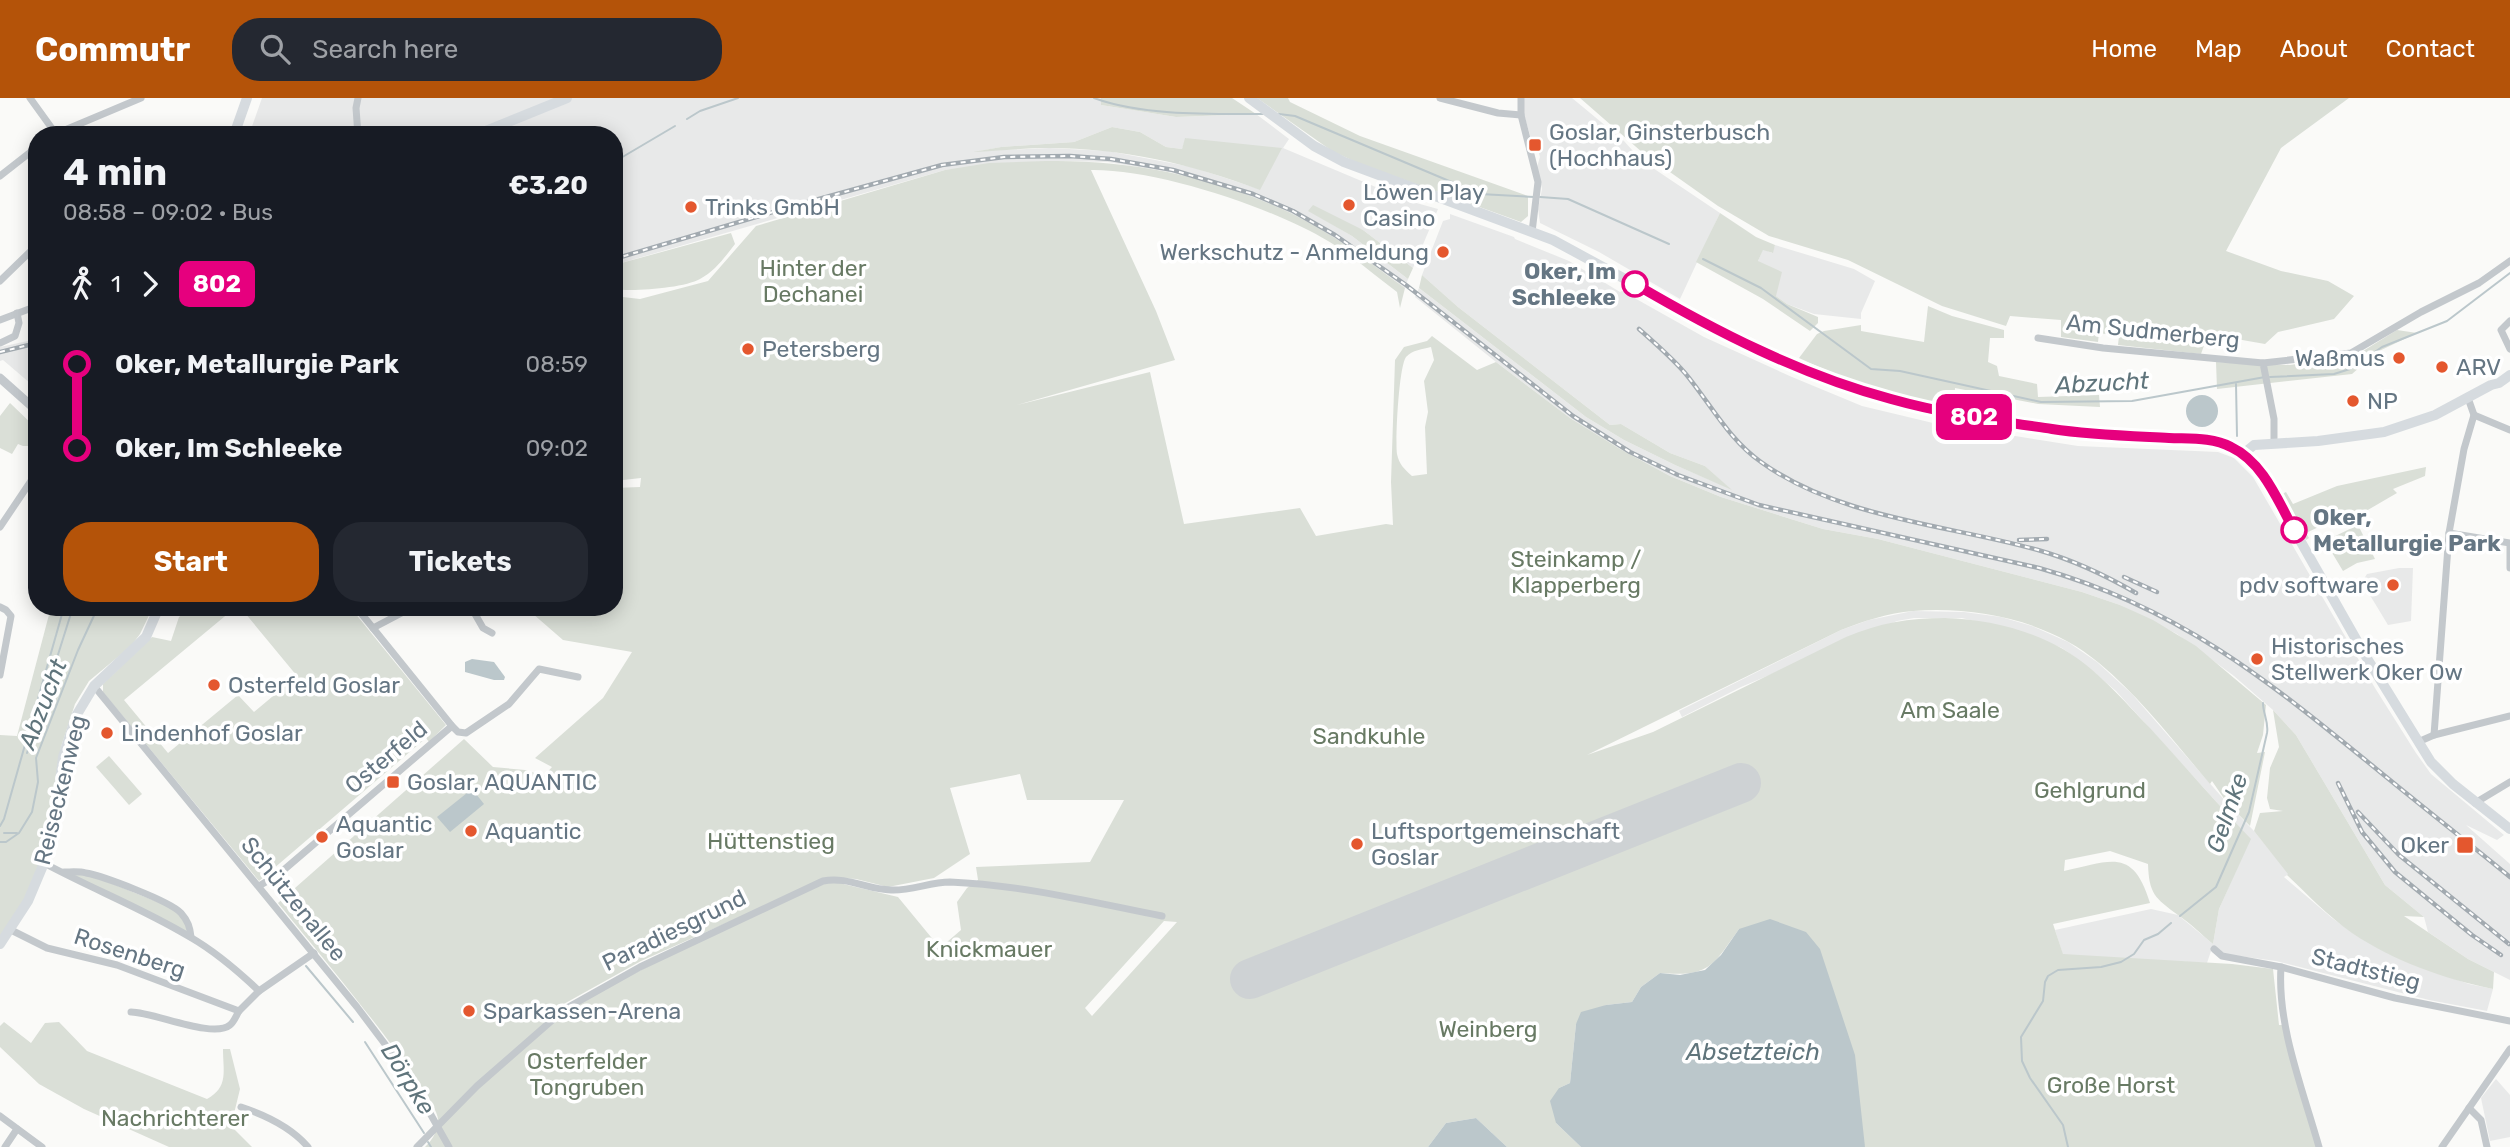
<!DOCTYPE html>
<html lang="en">
<head>
<meta charset="utf-8">
<style>
	body { margin:0; font-family:Rubik,sans-serif; background:#242831; color:#f1f3f6; height:100vh; display:flex; flex-direction:column; font-size:26px; white-space:nowrap }
	* { box-sizing:border-box; margin:0 }
	p { font-size:23px; color:#9ea1a6 }
	.icon { flex:none; width:38px; height:38px; fill:none; stroke:currentColor; stroke-width:2; stroke-linecap:round; stroke-linejoin:round }
	.map { position:relative; flex:1; overflow:hidden }
	.details { position:absolute; left:28px; top:28px; width:595px; height:490px; display:flex; flex-direction:column; background:#171b24; border-radius:28px; box-shadow:0 4px 18px #0003 }
	.details>* { flex:none }
	.badge { padding:0 14px; border-radius:10px; font-size:24px; line-height:46px }
	.map>.badge { position:absolute; translate:-50% -50%; box-shadow:0 0 0 4px #fff }
	.legs { display:flex; align-items:center; gap:10px; height:77px; padding:0 35px; font-size:23px }
	.legs p { margin-inline-start:auto }
	.headline { display:flex; align-items:center; justify-content:space-between; height:119px; padding:0 35px }
	h1 { font-size:38px; font-weight:700; line-height:52px }
	.action { display:flex; gap:14px; margin-top:auto; padding:14px 35px }
	.action a { flex:1; height:80px; border-radius:28px; background:#b45309; color:#fff; font-size:28px; font-weight:700; line-height:80px; text-align:center }
	.action a+a { background:#242831; color:#f1f3f6 }
	ul { padding:0 35px; list-style:none }
	li { display:flex; align-items:center; gap:24px; height:84px; font-size:26px }
	li i { display:grid; place-items:center; width:10px; height:100%; margin:0 9px; background:currentColor }
	li i::after { content:''; width:18px; height:18px; margin:-9px; border:5px solid; border-radius:50%; background:#171b24 }
	li p { margin-inline-start:auto }
	li:first-child i { background:linear-gradient(#0000 50%,currentColor 0) }
	li:last-child i { background:linear-gradient(currentColor 50%,#0000 0) }
	header { display:flex; align-items:center; gap:42px; box-sizing:border-box; height:98px; padding:0 35px; background:#b45309; color:#fff }
	header strong { font-size:33px }
	nav { display:flex; gap:38px; margin-inline-start:auto; font-size:24px }
	.search { width:490px; height:63px; background:#242831; display:flex; align-items:center; gap:18px; box-sizing:border-box; padding:0 24px; border-radius:28px; color:#9ea1a6; font-size:26px }
	.map>svg:first-child { display:block }
</style>
</head>
<body>
<header>
<strong>Commutr</strong>
<div class="search"><svg class="icon" aria-label="search" viewBox="0 0 24 24"><circle cx="10" cy="10" r="6"/><path d="M15 15l6 6"/></svg>Search here</div>
<nav><a>Home</a><a>Map</a><a>About</a><a>Contact</a></nav>
</header>
<div class="map">
<svg width="2510" height="1049" viewBox="0 0 2510 1049">
	<rect width="100%" height="100%" fill="#fafaf8"/>
	<g fill="#e8e9e9" fill-rule="evenodd">
		<path d="M262,0h839v7l75,12 80,-3 33,25 -6,9 126,53 29,8 -25,59 -50,-38 -55,-20 44,26 56,43 -3,9 -62,-45 -92,-46 -35,-13 -47,-12 -61,-10 -42,-1 -121,9 -331,95v-130h-365zM1112,29l28,5 26,15 16,2 4,-11 73,51 -67,-22 -84,-16 -59,-3 -69,3 21,-4 73,-5z"/>
		<polygon points="1523,0 1572,0 1624,43 1641,62 1720,115 1680,201 1599,154 1540,125 1538,111 1542,91 1537,69 1540,59 1536,44 1531,41 1523,13"/>
		<polygon points="1450,116 1514,139 1515,141 1569,163 1620,194 1622,193 1704,239 1792,279 1862,308 1933,325 2078,348 2218,354 2234,360 2253,379 2375,590 2416,655 2431,676 2504,737 2497,742 2466,727 2510,766 2510,882 2468,861 2428,834 2424,819 2385,787 2296,637 2273,612 2234,578 2177,536 2120,507 2082,494 1878,441 1823,431 1721,399 1670,378 1620,351 1570,320 1496,264 1415,199 1419,190 1586,319 1624,342 1675,367 1729,390 1705,368 1670,355 1621,326 1610,327 1458,209 1422,177 1443,123 1450,121"/>
		<polygon points="1775,147 1854,171 1875,183 1861,215 1861,221 1814,216 1787,206 1776,198 1758,163 1763,151 1772,155"/>
		<polygon points="37,241 37,291 3,262 0,263 0,249"/>
		<polygon points="2399,470 2413,470 2411,523 2388,527 2362,484 2367,476"/>
		<polygon points="1913,513 1964,514 2001,519 2032,528 2068,544 2097,564 2132,596 2227,705 2254,733 2289,776 2284,779 2332,820 2353,835 2420,869 2469,886 2493,891 2487,913 2429,902 2276,863 2224,856 2213,847 2207,865 2063,857 2055,832 2151,811 2178,817 2213,846 2219,811 2250,741 2116,593 2084,566 2062,550 2028,536 1962,520 1914,520 1897,523 1741,589 1682,619 1679,613 1841,532 1869,522"/>
		<polygon points="2496,981 2510,997 2510,1039 2490,1043 2481,1000"/>
	</g>
	<g fill="#dadfd7" fill-rule="evenodd">
		<polygon points="1101,0 1232,0 1256,16 1176,19 1101,7"/>
		<polygon points="1257,0 1288,0 1290,4 1360,38 1528,98 1528,118 1521,124 1358,65 1332,53"/>
		<polygon points="1580,0 2349,0 2281,50 2226,153 2281,173 2328,183 2354,198 2334,221 2278,234 2265,246 2208,236 2201,256 2118,247 2119,238 2099,235 2098,244 2061,239 2061,222 2010,218 2006,228 1942,208 1848,162 1769,138 1718,108 1643,55"/>
		<path d="M1112,29l28,5 26,15 16,2 3,-11 97,10 -22,42c-68,-26 -139,-42 -211,-42 -25,0 -51,3 -76,4l28,-5 73,-5z"/>
		<path d="M1046,63c103,-2 212,25 298,83 21,14 41,30 61,44l-5,20 -3,-16c-23,-17 -45,-37 -69,-51 -57,-34 -171,-72 -237,-71l65,141 19,49 -158,45 133,-33 34,152 116,-16 16,28 70,-12 7,1 -2,-43 4,-122 9,-13 23,-6 5,-5 45,34 19,-8 74,56 50,31 50,27 51,21 102,32 55,10 204,53 38,13 33,15 43,26 70,59 -3,30 -6,18 8,-1 -15,74 -23,-23 -15,-22 -2,3c-35,-41 -69,-86 -111,-121 -49,-42 -123,-57 -186,-52 -25,2 -49,10 -72,19l-254,125 66,-23 193,-95c33,-14 63,-19 99,-19 40,1 83,11 118,31 34,20 60,51 87,79 34,37 66,75 101,111l-32,70 -6,35c-12,-10 -23,-21 -35,-29 -23,-17 -29,-21 -30,-51l-38,-13 -45,9 -1,11c47,-10 69,-24 86,32l-97,21 10,30 169,10 41,5 6,56h6l34,122h-454l-126,-218c-27,38 -30,48 -79,44l-19,14 -9,15 -26,3 -30,19 -6,59 -11,5 -3,35 25,24h-74l-31,-29 -30,5 -18,24h-1003c8,-8 13,-16 13,-28 -1,-26 -135,-185 -160,-216l186,-164 29,28 32,3 19,6 8,-9 -17,-9 68,-60 29,-46 -69,-12 -38,-33h89v-119l26,-1 1,-9 -27,3v-185l26,3 68,-18 48,-55 189,-56 44,-7zM1431,249l3,13 -10,21 4,31 -3,15 2,47 -15,2c-8,-7 -13,-12 -15,-22 -2,-14 2,-88 9,-97 6,-7 17,-8 25,-10zM1020,676l7,26h97l-34,62 -114,5 2,13 -11,8 -10,14 4,28 -21,18 -42,-51 -59,-14 -8,-6 25,2 32,8 46,-9 36,-24 -20,-66zM807,789l-210,105 -45,29 1,-11 88,-49zM1164,823l13,1 -85,94 -7,-8z"/>
		<polygon points="1313,107 1363,132 1413,170 1408,181 1352,138 1308,113"/>
		<polygon points="1720,115 1756,139 1775,147 1773,155 1763,152 1758,163 1782,174 1776,198 1787,206 1818,219 1818,225 1810,233 1763,201 1696,164"/>
		<path d="M731,135l4,11c-10,13 -20,27 -35,35 -16,9 -67,13 -86,10v-24z"/>
		<polygon points="1422,177 1458,209 1610,327 1621,326 1670,355 1705,368 1732,392 1675,367 1624,342 1586,319 1419,190"/>
		<path d="M1928,208l24,10 52,14v8h-14l-2,24 9,4 2,10 38,8 1,13 61,-2 1,12 -62,-3 -83,-16 -1,20c-53,-12 -105,-26 -155,-50l18,-24 7,-3 37,-6v6l63,11z"/>
		<polygon points="2397,232 2417,235 2377,254 2352,276 2217,291 2216,264 2290,267 2355,258"/>
		<polygon points="10,305 37,331 37,343 34,348 23,348 18,346 12,356 0,350 0,318"/>
		<polygon points="2426,369 2425,378 2393,391 2397,395 2354,420 2350,414 2306,435 2309,440 2306,442 2280,397 2286,394 2293,406 2337,388"/>
		<polygon points="2358,427 2375,461 2357,465 2343,473 2325,443"/>
		<polygon points="51,509 153,509 140,536 131,548 89,583 75,606 61,649 52,716 43,757 27,798 0,841 0,637 17,638"/>
		<polygon points="191,509 236,509 124,602 168,655 238,597 254,614 297,578 240,509 350,509 446,627 429,644 426,640 259,783 103,594 103,586 152,539 171,543 179,519"/>
		<path d="M2273,612l23,25 89,150 39,32 -20,-1 64,43 26,13 -1,17c-49,-10 -99,-28 -141,-56 -24,-17 -44,-38 -65,-58l1,-1 -34,-43 6,-18 23,-2 -13,-2 -3,-11 3,-30 9,-21z"/>
		<polygon points="109,658 142,696 129,707 96,669"/>
		<polygon points="61,774 83,774 180,813 191,839"/>
		<path d="M4,924l27,21 14,-20 14,-1 28,29 120,48c22,-12 16,-28 16,-50h7l10,40 -9,37 21,21h-83l-85,-38 -45,-25 -39,-37v-21z"/>
	</g>
	<g fill="#bbc7cb">
		<circle cx="2202" cy="313" r="16"/>
		<polygon points="472,561 494,564 505,579 504,582 494,582 465,574 465,564"/>
		<polygon points="472,691 484,706 450,734 437,719"/>
		<polygon points="1770,821 1806,834 1820,851 1855,957 1865,1049 1581,1049 1556,1025 1550,1003 1559,990 1570,985 1576,926 1581,914 1606,907 1632,904 1641,889 1660,875 1680,877 1705,872 1721,857 1739,831"/>
		<polygon points="1476,1020 1507,1049 1428,1049 1446,1025"/>
	</g>
	<g fill="none" stroke-linecap="round" stroke-linejoin="round">
		<g stroke="#bbc7cb" stroke-width="2">
			<path d="M1094,0c49,18 117,16 169,16"/>
			<polyline points="1279,16 1295,18 1480,96 1534,99"/>
			<polyline points="687,21 700,13 738,0"/>
			<polyline points="614,64 675,28"/>
			<polyline points="1540,99 1568,101 1669,146"/>
			<polyline points="1703,161 1761,190 1871,271 1900,273 2041,304 2132,303 2265,279"/>
			<polyline points="2270,279 2334,276 2350,271 2382,249 2447,223 2510,175"/>
			<polyline points="2236,286 2237,338"/>
			<polyline points="27,655 73,509"/>
			<polyline points="0,728 4,721 64,509"/>
			<polyline points="4,735 17,735"/>
			<polyline points="0,744 6,744 19,735 32,714 38,684 36,660 78,552 98,509"/>
			<path d="M2180,818l36,-29 33,-75 18,-79c2,-11 -4,-19 -4,-30"/>
			<polyline points="306,868 353,924"/>
			<polyline points="365,944 424,1035"/>
			<polyline points="428,1044 431,1049"/>
			<polyline points="2068,1049 2063,1027 2030,980 2022,963 2021,939 2043,903 2045,884 2048,878 2058,872 2101,869 2121,864 2134,856 2144,842 2158,836 2171,825"/>
		</g>
		<polyline stroke="#ced2d4" stroke-width="40" points="1250,881 1741,685"/>
		<g stroke="#c3c8cc" stroke-width="7">
			<polyline points="30,0 56,36"/>
			<polyline points="1440,0 1498,15 1521,17"/>
			<polyline points="1521,0 1521,17 1538,84 1532,134"/>
			<polyline points="53,37 141,0"/>
			<polyline points="358,37 356,10 358,0"/>
			<polyline points="0,78 37,49"/>
			<polyline points="0,183 37,147"/>
			<polyline points="0,222 37,208"/>
			<polyline points="2510,223 2501,232 2510,251"/>
			<polyline points="2038,240 2103,250 2263,265 2274,321 2274,346"/>
			<polyline points="0,245 15,238 19,225 17,215"/>
			<polyline points="2263,265 2351,255 2421,214 2479,185 2510,163"/>
			<polyline points="2474,317 2510,332"/>
			<polyline points="0,429 37,374"/>
			<polyline points="2449,435 2510,445"/>
			<polyline points="2510,447 2510,470"/>
			<polyline points="0,509 6,512 11,518 0,577"/>
			<polyline points="356,509 452,628 458,634 466,635 509,606 539,571 578,579"/>
			<polyline points="471,509 483,530 492,535"/>
			<polyline points="373,530 413,509"/>
			<polyline points="94,588 357,909 409,978 449,1049"/>
			<polyline points="2434,637 2449,435 2464,351 2474,317 2468,300"/>
			<polyline points="2418,644 2434,637 2510,618"/>
			<polyline points="2475,705 2510,684"/>
			<path d="M44,765c48,26 100,46 146,74 26,15 48,34 69,54"/>
			<path d="M64,774c7,0 15,-1 22,1 17,3 84,28 95,40 7,8 9,14 10,24"/>
			<polyline points="259,788 279,776 452,628"/>
			<polyline points="11,832 47,850 117,867 239,913 259,893 314,855"/>
			<polyline points="2214,851 2222,858 2281,869 2395,900 2510,923"/>
			<path d="M2281,869c-4,59 22,123 38,180"/>
			<path d="M131,914c23,0 82,27 99,13 4,-3 6,-9 9,-14"/>
			<path d="M241,1009c24,8 50,20 67,40"/>
			<polyline points="2469,1010 2481,1022 2487,1049"/>
			<polyline points="0,1018 42,1049"/>
			<polyline points="5,1049 17,1031"/>
			<path d="M417,1049l60,-61 88,-77 75,-42 183,-86c24,-5 45,9 68,9 20,1 39,-8 59,-8 73,3 141,20 212,34"/>
			<polyline points="2442,1049 2510,951"/>
		</g>
		<polyline stroke="#c3c8cc" stroke-width="9" points="0,280 37,313"/>
		<polyline stroke="#d6dbdf" stroke-width="10" points="2243,356 2254,347 2318,343 2384,334 2435,317 2491,287 2499,285 2510,277"/>
		<g stroke="#d6dbdf" stroke-width="10">
			<path d="M1249,0l65,48 30,16 209,78 166,90 71,33 74,29 51,14 145,24 153,10c21,6 37,17 50,35l102,180 66,107 22,22 57,45"/>
			<polyline points="234,37 247,0"/>
			<polyline points="476,37 567,0"/>
			<polyline points="0,846 28,803 44,765 55,721 63,659 76,618 94,588 146,539 159,509"/>
		</g>
		<defs>
			<g id="rail">
				<path d="M614,161l176,-52 152,-42 62,-8 66,-1 41,3 62,11 80,24 40,17 42,24 71,50 167,131 57,36 48,23 81,30 280,63c138,39 226,110 335,199 45,37 91,73 136,110"/>
				<path d="M1639,231c16,14 32,28 46,44 25,30 44,67 76,89 77,56 188,63 277,88 35,10 67,25 98,43"/>
				<polyline points="0,254 37,245"/>
				<polyline points="2019,442 2047,441"/>
				<polyline points="2124,479 2157,494"/>
				<polyline points="2338,685 2362,734 2395,774 2472,837 2501,857"/>
				<polyline points="2358,714 2399,757 2509,846"/>
			</g>
		</defs>
		<use href="#rail" stroke="#a2aab0" stroke-width="4.5"/>
		<use href="#rail" stroke="#fff" stroke-width="2" stroke-dasharray="5" stroke-linecap="butt"/>
	</g>
	<g fill="none" stroke-linecap="round" stroke-linejoin="round">
		<defs>
			<path id="line-1" d="M1635,186c80,47 166,91 256,115 53,15 107,22 161,30 39,6 78,7 117,9 20,1 43,-1 62,9 32,15 47,54 63,83"/>
		</defs>
		<use href="#line-1" stroke="#fff" stroke-width="16"/>
		<use href="#line-1" stroke="#e6007e" stroke-width="10"/>
	</g>
	<g fill="#e4572e" stroke="#fff" stroke-width="2.5">
		<rect x="1528" y="40" width="14" height="14" rx="3.5"/>
		<circle cx="1349" cy="107" r="7"/>
		<circle cx="691" cy="109" r="7"/>
		<circle cx="1443" cy="154" r="7"/>
		<circle cx="748" cy="251" r="7"/>
		<circle cx="2399" cy="260" r="7"/>
		<circle cx="2442" cy="269" r="7"/>
		<circle cx="2353" cy="303" r="7"/>
		<circle cx="2393" cy="487" r="7"/>
		<circle cx="2257" cy="561" r="7"/>
		<circle cx="214" cy="587" r="7"/>
		<circle cx="107" cy="635" r="7"/>
		<rect x="386" y="677" width="14" height="14" rx="3.5"/>
		<circle cx="471" cy="733" r="7"/>
		<circle cx="322" cy="739" r="7"/>
		<circle cx="1357" cy="746" r="7"/>
		<rect x="2456" y="738" width="18" height="18" rx="3.5"/>
		<circle cx="469" cy="913" r="7"/>
	</g>
	<g fill="#fff" stroke="#e6007e" stroke-width="3.5">
		<circle cx="1635" cy="186" r="12"/>
		<circle cx="2294" cy="432" r="12"/>
	</g>
	<g text-anchor="middle" stroke-width="7" stroke-linejoin="round" paint-order="stroke">
		<g font-size="23" fill="#657683" stroke="#fff" text-anchor="start">
			<text x="1549" y="42">Goslar, Ginsterbusch<tspan x="1549" dy="26">(Hochhaus)</tspan></text>
			<text x="1363" y="102">Löwen Play<tspan x="1363" dy="26">Casino</tspan></text>
			<text x="705" y="117">Trinks GmbH</text>
			<text x="1429" y="162" text-anchor="end">Werkschutz - Anmeldung</text>
			<text x="762" y="259">Petersberg</text>
			<text x="2385" y="268" text-anchor="end">Waßmus</text>
			<text x="2456" y="277">ARV</text>
			<text x="2367" y="311">NP</text>
			<text x="2379" y="495" text-anchor="end">pdv software</text>
			<text x="2271" y="556">Historisches<tspan x="2271" dy="26">Stellwerk Oker Ow</tspan></text>
			<text x="228" y="595">Osterfeld Goslar</text>
			<text x="121" y="643">Lindenhof Goslar</text>
			<text x="407" y="692">Goslar, AQUANTIC</text>
			<text x="336" y="734">Aquantic<tspan x="336" dy="26">Goslar</tspan></text>
			<text x="485" y="741">Aquantic</text>
			<text x="1371" y="741">Luftsportgemeinschaft<tspan x="1371" dy="26">Goslar</tspan></text>
			<text x="2449" y="755" text-anchor="end">Oker</text>
			<text x="483" y="921">Sparkassen-Arena</text>
		</g>
		<g font-size="23" fill="#687a64" stroke="#fff">
			<text x="813" y="178">Hinter der<tspan x="813" dy="26">Dechanei</tspan></text>
			<text x="1576" y="469">Steinkamp /<tspan x="1576" dy="26">Klapperberg</tspan></text>
			<text x="1950" y="620">Am Saale</text>
			<text x="1369" y="646">Sandkuhle</text>
			<text x="2090" y="700">Gehlgrund</text>
			<text x="771" y="751">Hüttenstieg</text>
			<text x="989" y="859">Knickmauer</text>
			<text x="1488" y="939">Weinberg</text>
			<text x="587" y="971">Osterfelder<tspan x="587" dy="26">Tongruben</tspan></text>
			<text x="2111" y="995">Große Horst</text>
			<text x="175" y="1028">Nachrichterer</text>
		</g>
		<g font-size="23" font-weight="bold" fill="#657683" stroke="#fff" text-anchor="end">
			<text x="1616" y="181">Oker, Im<tspan x="1616" dy="26">Schleeke</tspan></text>
			<text x="2313" y="427" text-anchor="start">Oker,<tspan x="2313" dy="26">Metallurgie Park</tspan></text>
		</g>
		<g font-size="23" fill="#657683" stroke="#fff">
			<text transform="translate(2153 233) rotate(6)" y="8">Am Sudmerberg</text>
			<text transform="translate(386 659) rotate(-40)" y="8">Osterfeld</text>
			<text transform="translate(60 692) rotate(-76)" y="8">Reiseckenweg</text>
			<text transform="translate(294 801) rotate(51)" y="8">Schützenallee</text>
			<text transform="translate(674 832) rotate(-26)" y="8">Paradiesgrund</text>
			<text transform="translate(130 855) rotate(18)" y="8">Rosenberg</text>
			<text transform="translate(2366 871) rotate(14)" y="8">Stadtstieg</text>
		</g>
		<g font-size="24" font-style="italic" fill="#60757c" stroke="#fff">
			<text transform="translate(2102 285) rotate(-3)" y="8">Abzucht</text>
			<text transform="translate(43 606) rotate(-69)" y="8">Abzucht</text>
			<text transform="translate(2227 715) rotate(-71)" y="8">Gelmke</text>
			<text x="1753" y="962">Absetzteich</text>
			<text transform="translate(408 981) rotate(58)" y="8">Dörpke</text>
		</g>
	</g>
</svg>
<b class="badge" style="left:1974px;top:319px;background:#e6007e;color:#fff">802</b>
<section class="details">
<div class="headline"><div><h1>4 min</h1><p>08:58 – 09:02 · Bus</p></div><b>€3.20</b></div>
<div class="legs"><svg class="icon" aria-label="walk" viewBox="0 0 24 24"><circle cx="13" cy="4" r="2"/><path d="M13 8l-2 6 4 7M11 14l-3 7M7 12l3-4h3l4 4"/></svg>1<svg class="icon" aria-label="forward" viewBox="0 0 24 24"><path d="M9 5l7 7-7 7"/></svg><b class="badge" style="background:#e6007e;color:#fff">802</b></div>
<ul>
<li><i style="color:#e6007e"></i><b>Oker, Metallurgie Park</b><p>08:59</p></li>
<li><i style="color:#e6007e"></i><b>Oker, Im Schleeke</b><p>09:02</p></li>
</ul>
<div class="action"><a>Start</a><a>Tickets</a></div>
</section>
</div>
</body>
</html>
